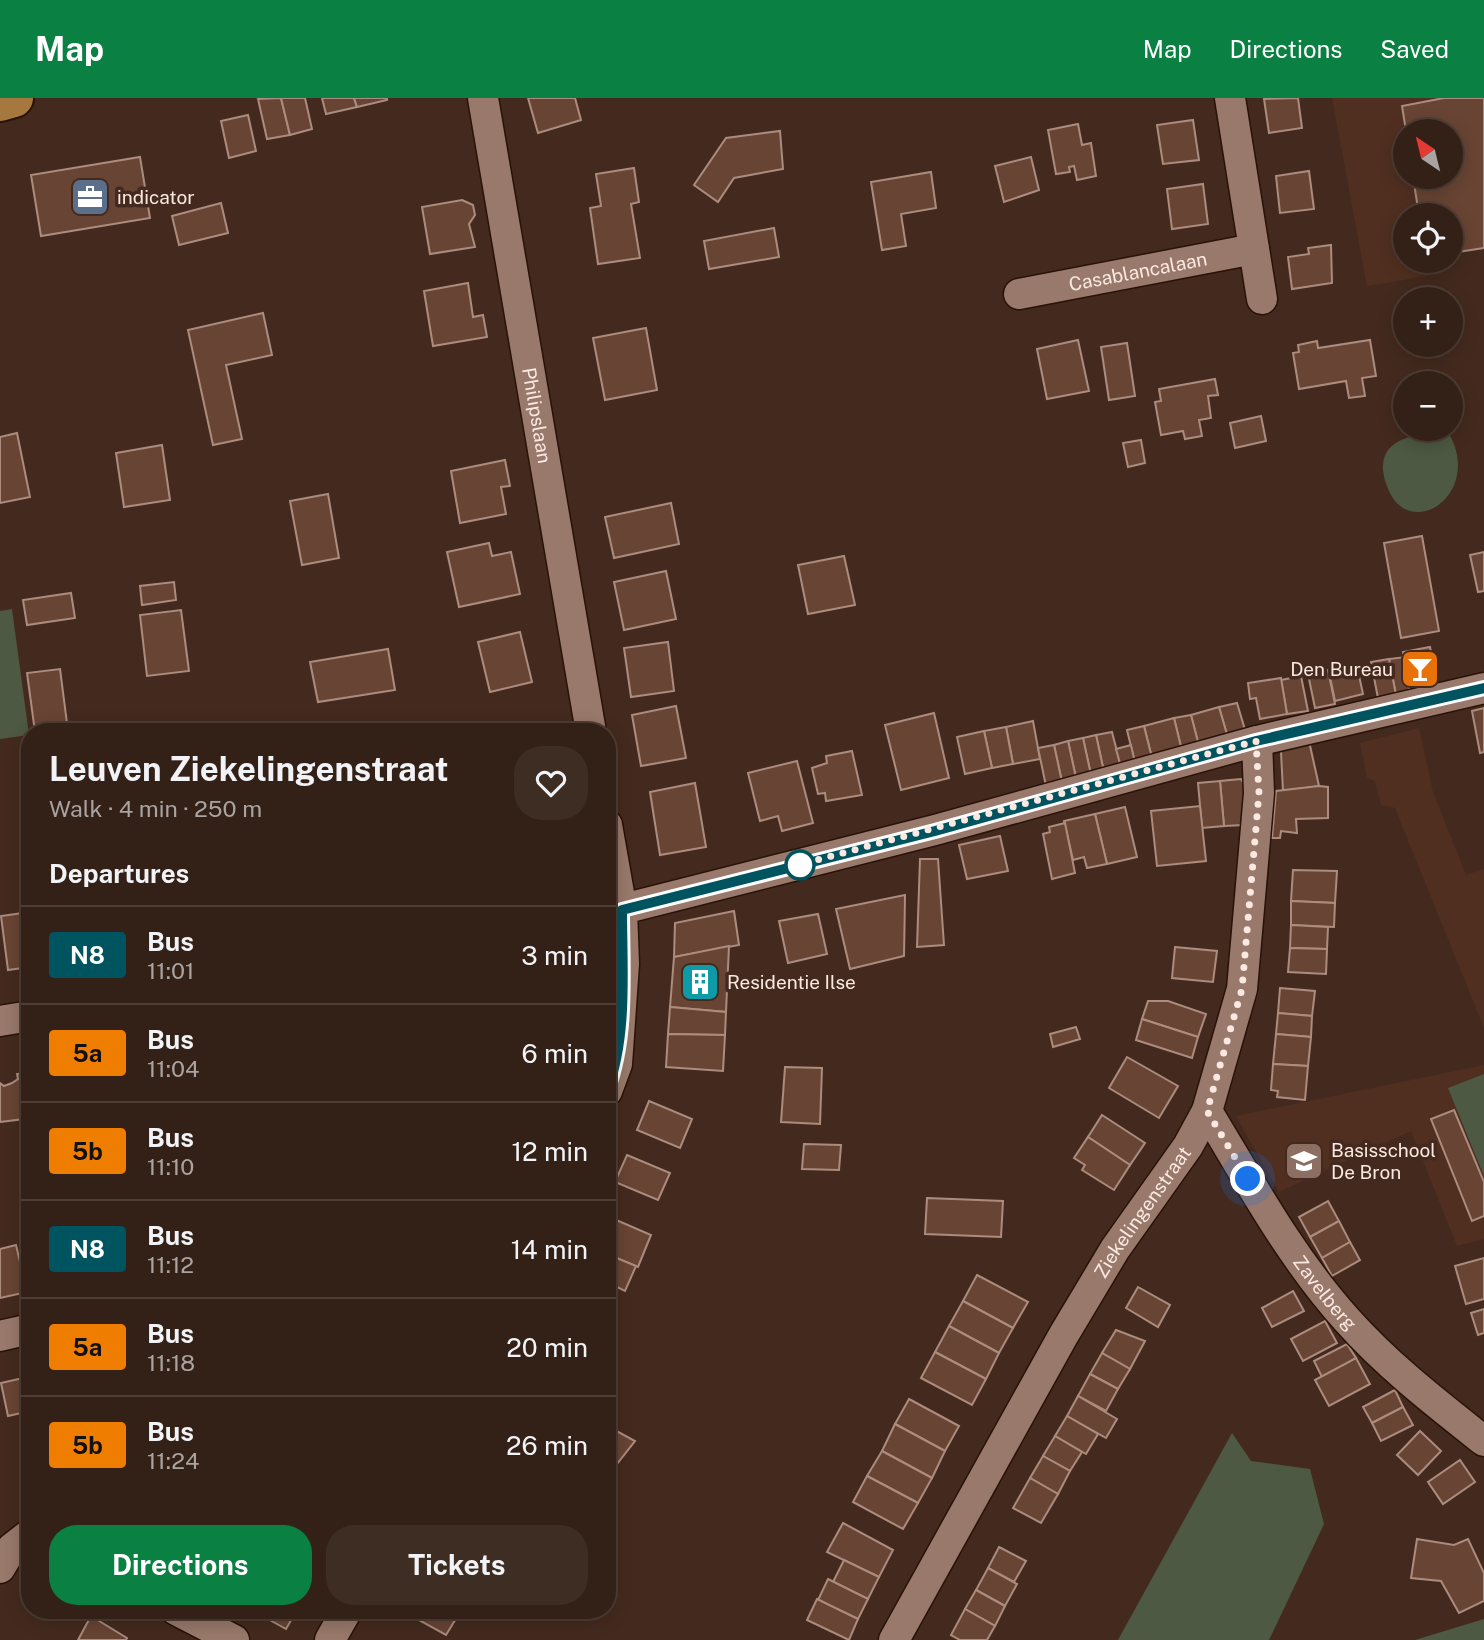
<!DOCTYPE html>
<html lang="en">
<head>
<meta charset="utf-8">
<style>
	body { margin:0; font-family:"Public Sans",sans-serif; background:#3e2d23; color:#f1f3f6; height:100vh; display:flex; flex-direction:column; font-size:26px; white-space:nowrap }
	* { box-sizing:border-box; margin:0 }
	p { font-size:23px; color:#a9a3a1 }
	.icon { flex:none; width:38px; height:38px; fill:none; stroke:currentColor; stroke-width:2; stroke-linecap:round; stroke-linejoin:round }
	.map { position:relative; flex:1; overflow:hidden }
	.drawer { position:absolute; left:21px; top:625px; width:595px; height:896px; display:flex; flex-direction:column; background:#332016; border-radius:28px; box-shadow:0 4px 18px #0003,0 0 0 2px #4e3e35 }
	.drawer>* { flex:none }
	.badge { padding:0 14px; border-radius:5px; font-size:24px; line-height:46px }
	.needle { width:46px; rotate:325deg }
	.tools { position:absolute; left:1393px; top:21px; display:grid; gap:14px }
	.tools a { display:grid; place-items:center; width:70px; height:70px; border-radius:50%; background:#332016; box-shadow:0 4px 18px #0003,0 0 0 2px #4e3e35; font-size:35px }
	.you { position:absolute; width:35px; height:35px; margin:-18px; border:5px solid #fff; border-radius:50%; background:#1a73e8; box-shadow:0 0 0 10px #1a73e833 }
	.map>.badge { position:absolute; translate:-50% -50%; box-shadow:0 0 0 4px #fff }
	h2 { padding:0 28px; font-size:26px; line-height:63px }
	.round { display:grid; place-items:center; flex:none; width:74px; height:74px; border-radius:28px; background:#3e2d23 }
	.head { display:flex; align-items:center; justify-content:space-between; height:119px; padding:0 28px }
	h1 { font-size:33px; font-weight:700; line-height:52px }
	.cta { display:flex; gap:14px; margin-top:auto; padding:14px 28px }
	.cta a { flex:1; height:80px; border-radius:28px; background:#0b8043; color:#fff; font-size:28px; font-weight:700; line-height:80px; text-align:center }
	.cta a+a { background:#3e2d23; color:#f1f3f6 }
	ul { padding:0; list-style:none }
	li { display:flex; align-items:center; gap:21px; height:98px; padding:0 28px; border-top:2px solid #4e3e35 }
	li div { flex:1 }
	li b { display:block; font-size:26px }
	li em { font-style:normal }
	li .badge { min-width:77px; font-weight:700; text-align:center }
	header { display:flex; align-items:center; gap:42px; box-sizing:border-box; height:98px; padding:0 35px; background:#0b8043; color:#fff }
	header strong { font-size:33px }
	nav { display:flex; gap:38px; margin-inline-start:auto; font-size:24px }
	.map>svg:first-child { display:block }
</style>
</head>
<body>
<header>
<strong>Map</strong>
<nav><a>Map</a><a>Directions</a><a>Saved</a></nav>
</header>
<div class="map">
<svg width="1484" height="1542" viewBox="0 0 1484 1542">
	<rect width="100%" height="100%" fill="#442a1e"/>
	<g fill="#502f20" fill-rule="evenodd">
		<path d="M1332,0h152v150l-33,5v-38h-46v46h21l2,15 -61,10zM1405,33h46v46h-46z"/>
		<polygon points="1419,630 1433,694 1466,777 1484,771 1484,930 1395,710 1381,707 1375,683 1367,680 1360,645"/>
		<polygon points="1484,967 1484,1141 1457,1148 1411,1033 1279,1094 1236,1018"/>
	</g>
	<g fill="#4d5942">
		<path d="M1448,334c36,60 -36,110 -59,59 -22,-50 20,-58 59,-59z"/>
		<polygon points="12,511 29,637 0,641 0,513"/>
		<polygon points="1484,976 1484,1078 1448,990"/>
		<polygon points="1232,1335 1251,1363 1310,1371 1324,1426 1269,1542 1118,1542"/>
		<polygon points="1484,1521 1484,1542 1415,1542"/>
	</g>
	<g fill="#684434" stroke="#ab8c7e" stroke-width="2">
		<polygon points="281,0 290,37 267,41 258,1"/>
		<polygon points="281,0 305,0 312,31 290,37"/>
		<polygon points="322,0 354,0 357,9 326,16"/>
		<polygon points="354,0 387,0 387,2 357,9"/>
		<polygon points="528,0 575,0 581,22 538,35"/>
		<polygon points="1298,0 1302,30 1269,35 1264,1"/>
		<polygon points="1444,0 1484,0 1484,150 1451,155 1451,117 1419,117 1413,79 1451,79 1451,33 1406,33 1402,8"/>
		<polygon points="248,17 256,53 229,60 221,23"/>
		<polygon points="1193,22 1199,62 1163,66 1157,27"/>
		<polygon points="1078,26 1082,47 1091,45 1096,78 1077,82 1074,68 1069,69 1070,74 1056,76 1048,32"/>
		<polygon points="780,33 783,71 734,80 718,104 694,87 726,40"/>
		<polygon points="140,59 150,120 41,138 31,77"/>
		<polygon points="1031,59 1039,92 1004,104 995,68"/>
		<polygon points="634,70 639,104 631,106 640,160 598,166 590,110 601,108 596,76"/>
		<polygon points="1309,73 1314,111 1280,115 1276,78"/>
		<polygon points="931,74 936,110 901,116 906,148 882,152 871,84"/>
		<polygon points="1203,86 1208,126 1172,131 1167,91"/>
		<polygon points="462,102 473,107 475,117 469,126 475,149 430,156 422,109"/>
		<polygon points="221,105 228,135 179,147 172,118"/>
		<polygon points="774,130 779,159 709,171 704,143"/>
		<polygon points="1331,147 1332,185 1292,191 1288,159 1309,156 1308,150"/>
		<polygon points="468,185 473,219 483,217 487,239 433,248 424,193"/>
		<polygon points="263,215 272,257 226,267 242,341 213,347 188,232"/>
		<polygon points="646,230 657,292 605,302 593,240"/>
		<polygon points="1078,242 1089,293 1047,301 1037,251"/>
		<polygon points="1370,242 1376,278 1362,280 1365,298 1349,300 1346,283 1299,291 1293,255 1299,254 1298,247 1317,243 1318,250"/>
		<polygon points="1127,245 1135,298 1109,302 1101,249"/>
		<polygon points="1215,281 1218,297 1208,298 1211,320 1199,322 1202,338 1185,341 1183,333 1161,337 1155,304 1161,303 1159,291"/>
		<polygon points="1261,318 1266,343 1235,350 1230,325"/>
		<polygon points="17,335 30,399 0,405 0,339"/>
		<polygon points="1141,342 1145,365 1128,369 1123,345"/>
		<polygon points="162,347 170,402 124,409 116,355"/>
		<polygon points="505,362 510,388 501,389 506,416 460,425 451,373"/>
		<polygon points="328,396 339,460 302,467 290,403"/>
		<polygon points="671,405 679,446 614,460 605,419"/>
		<polygon points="1422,438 1439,533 1401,540 1384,445"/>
		<polygon points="489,445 492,458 511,454 520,496 459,509 447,454"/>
		<polygon points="1484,454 1484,493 1478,494 1470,457"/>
		<polygon points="844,458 855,507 808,516 798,467"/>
		<polygon points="666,473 676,521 624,532 614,484"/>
		<polygon points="174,484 176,502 142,507 140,488"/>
		<polygon points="71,495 75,520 27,527 23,502"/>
		<polygon points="181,512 189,573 147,578 140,517"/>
		<polygon points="520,534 532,584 490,594 478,544"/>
		<polygon points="668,544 674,593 631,599 624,550"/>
		<polygon points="1430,549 1436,584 1410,589 1403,554"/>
		<polygon points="388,551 395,592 318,604 310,564"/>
		<polygon points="1405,559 1410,594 1396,597 1389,561"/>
		<polygon points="1389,561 1396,597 1378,600 1371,564"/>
		<polygon points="60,571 68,633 35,634 27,575"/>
		<polygon points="1328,572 1335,606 1315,610 1308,576"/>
		<polygon points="1358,573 1363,596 1335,603 1330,579"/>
		<polygon points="1301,578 1308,613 1287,616 1281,582"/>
		<polygon points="1281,580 1287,616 1260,621 1256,600 1250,601 1248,585"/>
		<polygon points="1237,605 1246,635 1228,640 1219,609"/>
		<polygon points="676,608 686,660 641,668 632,617"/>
		<polygon points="1219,609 1228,640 1199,648 1191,617"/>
		<polygon points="1484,610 1484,654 1480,655 1472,613"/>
		<polygon points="934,615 949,680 901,692 885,627"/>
		<polygon points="1191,617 1199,648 1182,653 1174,620"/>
		<polygon points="1174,620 1182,653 1152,660 1144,628"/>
		<polygon points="1033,623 1040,661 1013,666 1006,629"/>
		<polygon points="1144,628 1152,660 1135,665 1127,632"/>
		<polygon points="1006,629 1013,666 992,670 984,633"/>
		<polygon points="984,633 992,670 965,676 957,639"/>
		<polygon points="1112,634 1121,669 1104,674 1096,637"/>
		<polygon points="1096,637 1104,674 1091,677 1083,640"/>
		<polygon points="1083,640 1091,677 1076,680 1068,643"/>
		<polygon points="1068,643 1076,680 1062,684 1054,647"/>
		<polygon points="1309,643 1319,688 1283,693 1281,654 1285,649"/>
		<polygon points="1054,647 1062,684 1046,688 1038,650"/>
		<polygon points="1131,647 1135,665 1121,669 1116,651"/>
		<polygon points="852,653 862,697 826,703 825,695 818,696 812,670 827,665 826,658"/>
		<polygon points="797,663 813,725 782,733 778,718 760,723 748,675"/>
		<polygon points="1241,681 1247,691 1244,727 1224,728 1220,683"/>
		<polygon points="1220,683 1224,728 1202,730 1198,685"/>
		<polygon points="695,685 706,749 660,757 650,694"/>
		<polygon points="1319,688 1328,689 1328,720 1296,721 1297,735 1281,733 1280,740 1272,740 1276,693"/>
		<polygon points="1200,708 1206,763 1157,768 1151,713"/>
		<polygon points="1125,709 1137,759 1107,766 1095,716"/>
		<polygon points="1095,716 1107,766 1087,770 1084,759 1073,762 1064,723"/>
		<polygon points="1065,725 1075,775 1052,781 1043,736 1050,734 1049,729"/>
		<polygon points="1000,738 1008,773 967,781 959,747"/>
		<polygon points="920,761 938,761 944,847 917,849"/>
		<polygon points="1293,772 1337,773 1335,805 1291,803"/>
		<polygon points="905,797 904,858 850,871 836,811"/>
		<polygon points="1291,803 1335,805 1334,829 1291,827"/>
		<polygon points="734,813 739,847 674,859 675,825"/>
		<polygon points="30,814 30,869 8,872 1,818"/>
		<polygon points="818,816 827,856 788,865 779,823"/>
		<polygon points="1291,827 1328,829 1327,851 1290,850"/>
		<polygon points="729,848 726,914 670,909 674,859"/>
		<polygon points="1175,849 1217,853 1213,884 1172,880"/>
		<polygon points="1290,850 1327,851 1326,876 1288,874"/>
		<polygon points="1280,890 1315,893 1312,918 1278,915"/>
		<polygon points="1148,903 1168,903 1206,916 1198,939 1142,921"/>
		<polygon points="670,909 726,914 725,937 668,936"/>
		<polygon points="1278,915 1312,918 1311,939 1276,936"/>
		<polygon points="1142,921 1198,939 1192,960 1136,942"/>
		<polygon points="1076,929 1080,941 1053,949 1050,936"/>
		<polygon points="668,936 725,937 723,973 666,969"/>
		<polygon points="1276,936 1311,939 1308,968 1273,966"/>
		<polygon points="1127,959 1178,988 1159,1020 1109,990"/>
		<polygon points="1273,966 1308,968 1305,1002 1277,999 1278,993 1271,992"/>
		<polygon points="785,969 822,970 820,1026 781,1024"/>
		<polygon points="30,974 30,1024 25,1025 25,1021 0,1024 0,985 4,988 12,985 18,981 17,976"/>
		<polygon points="649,1003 692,1021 680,1050 637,1032"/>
		<polygon points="1454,1012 1484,1084 1484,1118 1472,1123 1431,1021"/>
		<polygon points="1102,1017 1145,1045 1130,1067 1088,1039"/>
		<polygon points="1088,1039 1130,1067 1114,1092 1082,1072 1085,1067 1074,1060"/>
		<polygon points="804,1046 841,1047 839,1072 802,1071"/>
		<polygon points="627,1057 670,1075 658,1102 615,1084"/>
		<polygon points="927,1100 1003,1103 1001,1139 925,1136"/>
		<polygon points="1328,1103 1339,1123 1310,1139 1299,1119"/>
		<polygon points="607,1118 651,1137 638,1169 607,1156"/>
		<polygon points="1339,1123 1350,1144 1322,1160 1310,1139"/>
		<polygon points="1350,1144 1360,1162 1332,1178 1322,1160"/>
		<polygon points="16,1147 27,1194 0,1200 0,1151"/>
		<polygon points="607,1156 636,1168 625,1193 615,1188 612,1198 607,1196"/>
		<polygon points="1484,1160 1484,1201 1466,1206 1455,1168"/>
		<polygon points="977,1177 1028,1204 1013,1230 963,1203"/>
		<polygon points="1138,1189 1170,1207 1158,1229 1126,1210"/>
		<polygon points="1293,1193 1304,1213 1272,1229 1262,1210"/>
		<polygon points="963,1203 1013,1230 999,1255 949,1228"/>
		<polygon points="1484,1211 1484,1235 1478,1237 1471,1215"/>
		<polygon points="1325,1223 1337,1245 1303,1263 1291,1241"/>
		<polygon points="949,1228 999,1255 986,1281 935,1254"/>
		<polygon points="1116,1232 1145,1243 1130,1271 1102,1255"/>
		<polygon points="1347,1246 1356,1260 1322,1279 1314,1263"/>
		<polygon points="935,1254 986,1281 972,1307 921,1280"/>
		<polygon points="1102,1255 1130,1271 1118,1291 1090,1276"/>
		<polygon points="1356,1260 1370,1286 1329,1308 1315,1282"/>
		<polygon points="30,1274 30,1313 8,1318 1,1285 23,1280 22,1275"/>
		<polygon points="1090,1276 1118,1291 1106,1313 1078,1298"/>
		<polygon points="1395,1292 1403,1309 1372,1325 1363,1309"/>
		<polygon points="1078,1298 1117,1321 1106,1340 1067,1318"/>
		<polygon points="909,1301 959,1328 945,1353 895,1326"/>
		<polygon points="1403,1309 1413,1327 1381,1343 1372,1325"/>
		<polygon points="1067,1318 1098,1336 1086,1356 1055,1338"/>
		<polygon points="895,1326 945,1353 932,1380 882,1353"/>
		<polygon points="611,1330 635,1343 617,1366 607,1360 607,1335"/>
		<polygon points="1420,1333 1441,1353 1418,1377 1397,1357"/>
		<polygon points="1055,1338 1082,1354 1070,1373 1043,1358"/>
		<polygon points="882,1353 932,1380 918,1405 867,1378"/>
		<polygon points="1043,1358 1070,1373 1058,1396 1030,1380"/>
		<polygon points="1460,1362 1475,1384 1443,1406 1428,1384"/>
		<polygon points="867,1378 918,1405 903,1431 853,1404"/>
		<polygon points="1030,1380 1058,1396 1041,1425 1013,1410"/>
		<polygon points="843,1425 893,1452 879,1479 827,1454"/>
		<polygon points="1417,1441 1454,1447 1468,1441 1484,1475 1484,1503 1459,1515 1441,1483 1411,1480"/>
		<polygon points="999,1449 1026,1463 1014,1484 988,1470"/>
		<polygon points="844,1462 879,1479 868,1501 833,1484"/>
		<polygon points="988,1470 1017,1486 1005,1508 976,1492"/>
		<polygon points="828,1481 868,1501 858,1521 818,1502"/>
		<polygon points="976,1492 1005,1508 995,1528 965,1511"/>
		<polygon points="817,1501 858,1521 849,1542 807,1522"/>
		<polygon points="965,1511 995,1528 987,1542 960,1542 951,1537"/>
		<polygon points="262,1512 297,1512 286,1531 259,1516"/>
		<polygon points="408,1512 451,1512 457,1519 446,1537 406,1515"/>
		<polygon points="91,1518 127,1540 126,1542 78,1542"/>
	</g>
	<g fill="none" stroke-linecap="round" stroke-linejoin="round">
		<defs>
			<g id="street">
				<path id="s1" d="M483,0l108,634"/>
				<polyline points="1230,0 1262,201"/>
				<path id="s2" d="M1019,196l235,-45"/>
				<polyline points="607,727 622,812 624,866 617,966 607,993"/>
				<polyline points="607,815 935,732 1257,643 1484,590"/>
				<polyline points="0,923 30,918"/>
				<path id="s3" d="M1207,1013c43,71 84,147 140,209 41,46 89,83 137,121"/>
				<polyline points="0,1238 30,1231"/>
				<polyline points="0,1470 12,1450 30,1436"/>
				<polyline points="176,1512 234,1542"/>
				<polyline points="330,1542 347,1512"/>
				<path id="s4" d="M894,1542l169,-304 52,-87 73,-103 19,-35 35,-122 17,-196 -2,-52"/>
			</g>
			<polyline id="primary" points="0,4 14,0"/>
		</defs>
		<use href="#street" stroke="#291207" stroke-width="33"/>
		<use href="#primary" stroke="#291207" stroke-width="42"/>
		<use href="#street" stroke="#98796b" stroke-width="30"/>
		<use href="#primary" stroke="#a6773f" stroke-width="38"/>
	</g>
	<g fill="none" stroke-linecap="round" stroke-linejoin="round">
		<defs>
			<path id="line" d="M607,993c21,-56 15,-122 15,-181l313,-79 321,-90 228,-53"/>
		</defs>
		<use href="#line" stroke="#fff" stroke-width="16"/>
		<use href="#line" stroke="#005460" stroke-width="10"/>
		<polyline stroke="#fbe9e1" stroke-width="7" stroke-dasharray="0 12.6" points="800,767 791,769 1256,643 1259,695 1242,891 1207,1013 1248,1081"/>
	</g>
	<defs>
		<symbol id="office-square" viewBox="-11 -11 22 22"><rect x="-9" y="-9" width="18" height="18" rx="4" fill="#5c6f8a" stroke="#442a1e"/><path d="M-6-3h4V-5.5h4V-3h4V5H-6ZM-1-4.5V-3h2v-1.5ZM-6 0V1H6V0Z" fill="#fff"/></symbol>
		<symbol id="bar-square" viewBox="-11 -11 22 22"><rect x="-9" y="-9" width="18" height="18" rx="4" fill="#e8710a" stroke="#442a1e"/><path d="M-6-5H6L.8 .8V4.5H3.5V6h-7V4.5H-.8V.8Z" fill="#fff"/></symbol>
		<symbol id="building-square" viewBox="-11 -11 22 22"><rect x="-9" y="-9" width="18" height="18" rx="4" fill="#0f9aa8" stroke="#442a1e"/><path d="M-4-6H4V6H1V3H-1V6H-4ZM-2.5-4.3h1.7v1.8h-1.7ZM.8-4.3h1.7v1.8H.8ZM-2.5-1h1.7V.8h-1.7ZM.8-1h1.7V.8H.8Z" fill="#fff"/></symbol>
		<symbol id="school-square" viewBox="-11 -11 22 22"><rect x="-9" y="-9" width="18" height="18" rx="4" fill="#8d6e63" stroke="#442a1e"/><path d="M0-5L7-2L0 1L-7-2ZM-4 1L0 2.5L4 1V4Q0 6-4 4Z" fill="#fff"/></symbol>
	</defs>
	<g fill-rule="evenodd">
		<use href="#office-square" x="68" y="77" width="44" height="44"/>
		<use href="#bar-square" x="1398" y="549" width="44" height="44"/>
		<use href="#building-square" x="678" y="862" width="44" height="44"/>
		<use href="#school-square" x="1282" y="1041" width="44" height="44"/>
	</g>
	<circle fill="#fff" stroke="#005460" stroke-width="3.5" cx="800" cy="767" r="14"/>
	<g text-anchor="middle" stroke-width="7" stroke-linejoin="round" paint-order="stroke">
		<g font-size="19" fill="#fbe9e1" stroke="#442a1e" text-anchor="start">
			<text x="117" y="106">indicator</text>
			<text x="1393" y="578" text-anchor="end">Den Bureau</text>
			<text x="727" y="891">Residentie Ilse</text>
			<text x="1331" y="1059">Basisschool<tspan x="1331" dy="22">De Bron</tspan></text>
		</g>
		<g font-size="19" fill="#fbe9e1" stroke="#442a1e">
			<text dy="7" stroke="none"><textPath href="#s2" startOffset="121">Casablancalaan</textPath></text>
			<text dy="7" stroke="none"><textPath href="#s1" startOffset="322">Philipslaan</textPath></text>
			<text dy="7" stroke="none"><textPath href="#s4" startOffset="495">Ziekelingenstraat</textPath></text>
			<text dy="7" stroke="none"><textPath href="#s3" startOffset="217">Zavelberg</textPath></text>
		</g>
	</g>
</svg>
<div class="tools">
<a><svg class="needle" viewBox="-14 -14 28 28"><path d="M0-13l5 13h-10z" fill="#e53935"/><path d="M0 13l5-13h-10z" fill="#a9a3a1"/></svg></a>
<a><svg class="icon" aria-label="locate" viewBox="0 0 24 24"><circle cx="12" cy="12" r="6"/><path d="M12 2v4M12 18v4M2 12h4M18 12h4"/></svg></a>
<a>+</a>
<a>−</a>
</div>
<div class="you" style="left:1248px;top:1081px"></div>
<section class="drawer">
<div class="head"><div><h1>Leuven Ziekelingenstraat</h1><p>Walk · 4 min · 250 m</p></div><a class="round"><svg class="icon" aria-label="heart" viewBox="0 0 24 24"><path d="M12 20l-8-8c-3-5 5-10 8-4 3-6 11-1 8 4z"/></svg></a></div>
<h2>Departures</h2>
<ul>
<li><span class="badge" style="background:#005460;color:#fff">N8</span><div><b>Bus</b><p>11:01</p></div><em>3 min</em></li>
<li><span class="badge" style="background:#ef7d00;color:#111">5a</span><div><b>Bus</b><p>11:04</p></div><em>6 min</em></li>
<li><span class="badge" style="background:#ef7d00;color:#111">5b</span><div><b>Bus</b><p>11:10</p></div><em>12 min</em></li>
<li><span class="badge" style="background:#005460;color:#fff">N8</span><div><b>Bus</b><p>11:12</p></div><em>14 min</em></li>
<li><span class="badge" style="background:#ef7d00;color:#111">5a</span><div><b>Bus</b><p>11:18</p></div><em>20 min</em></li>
<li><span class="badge" style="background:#ef7d00;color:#111">5b</span><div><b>Bus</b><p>11:24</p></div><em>26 min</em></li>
</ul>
<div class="cta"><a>Directions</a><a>Tickets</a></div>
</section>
</div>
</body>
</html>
